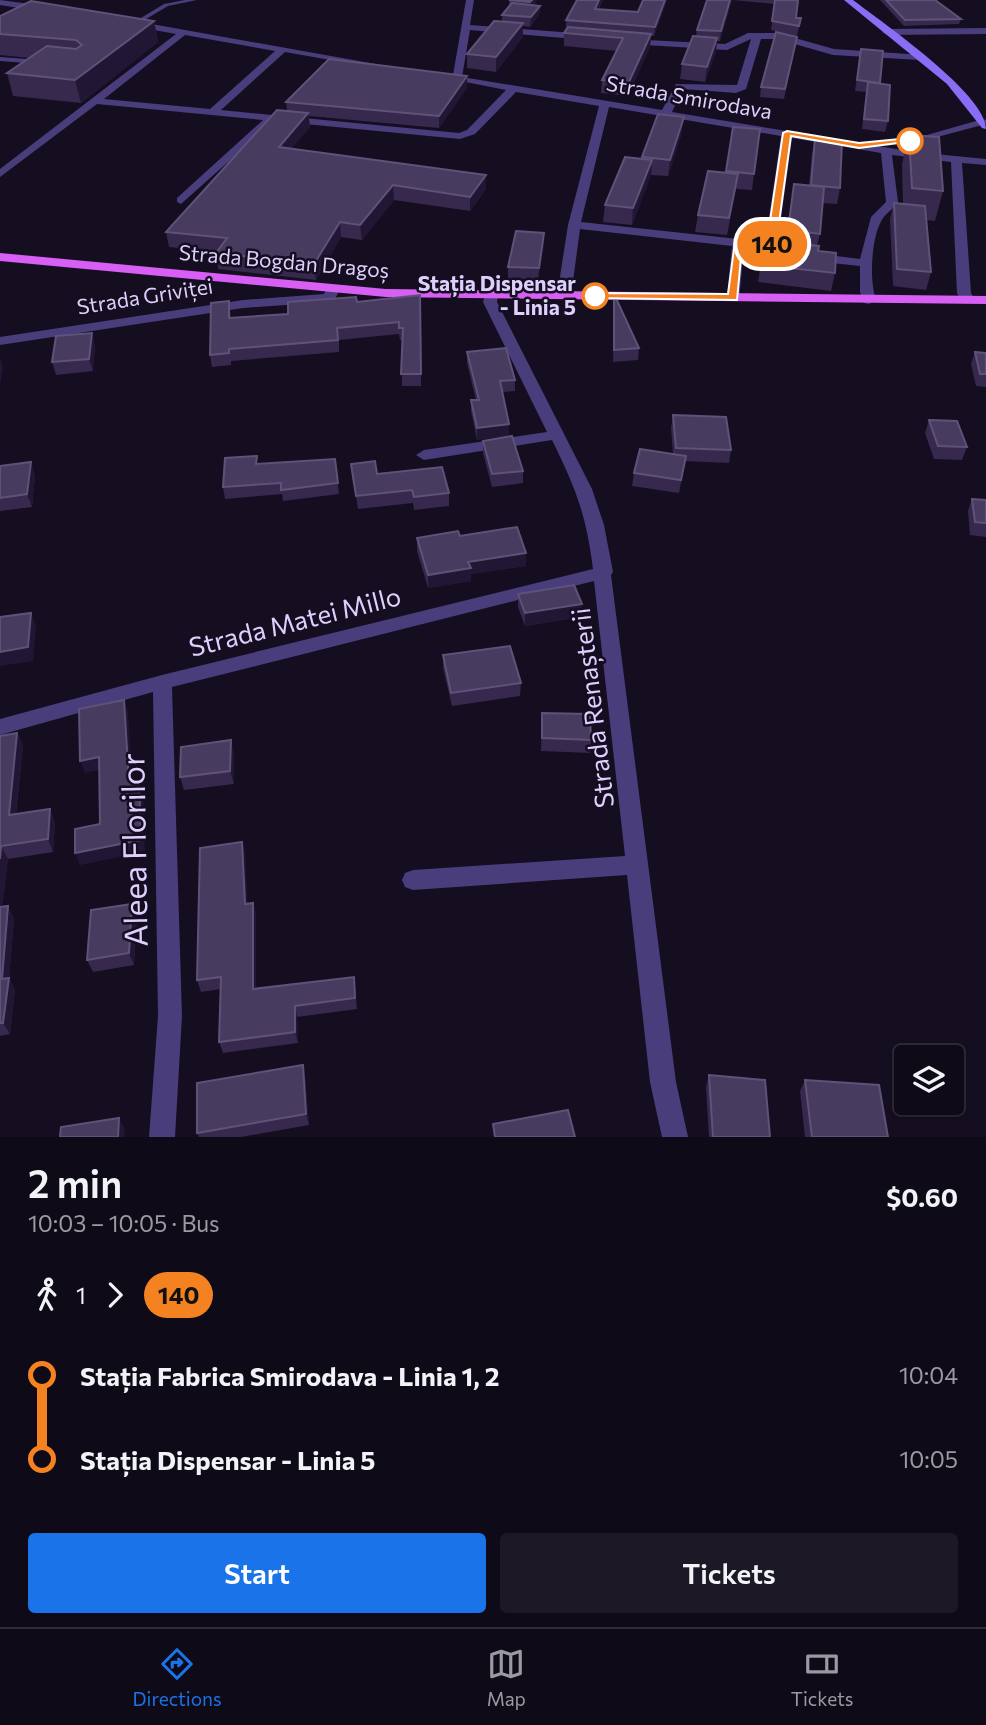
<!DOCTYPE html>
<html lang="en">
<head>
<meta charset="utf-8">
<style>
	body { margin:0; font-family:Commissioner,sans-serif; background:#1d1825; color:#f1f3f6; height:100vh; display:flex; flex-direction:column; font-size:26px; white-space:nowrap }
	* { box-sizing:border-box; margin:0 }
	p { font-size:23px; color:#9b9aa2 }
	.icon { flex:none; width:38px; height:38px; fill:none; stroke:currentColor; stroke-width:2; stroke-linecap:round; stroke-linejoin:round }
	.map { position:relative; height:1137px; overflow:hidden }
	.drawer { display:flex; flex-direction:column; background:#0f0a18; flex:1 }
	.drawer>* { flex:none }
	.badge { padding:0 14px; border-radius:23px; font-size:24px; line-height:46px }
	.fabs { position:absolute; left:894px; top:1045px; display:grid; gap:14px }
	.fabs a { display:grid; place-items:center; width:70px; height:70px; border-radius:7px; background:#0f0a18; box-shadow:0 2px 5px #0004,0 0 0 2px #2f2b37; font-size:35px }
	.map>.badge { position:absolute; translate:-50% -50%; box-shadow:0 0 0 4px #fff }
	.legs { display:flex; align-items:center; gap:10px; height:77px; padding:0 28px; font-size:23px }
	.legs p { margin-inline-start:auto }
	.head { display:flex; align-items:center; justify-content:space-between; height:119px; padding:0 28px }
	h1 { font-size:38px; font-weight:600; line-height:52px }
	.cta { display:flex; gap:14px; margin-top:auto; padding:14px 28px }
	.cta a { flex:1; height:80px; border-radius:7px; background:#1a73e8; color:#fff; font-size:28px; font-weight:600; line-height:80px; text-align:center }
	.cta a+a { background:#1d1825; color:#f1f3f6 }
	ul { padding:0 28px; list-style:none }
	li { display:flex; align-items:center; gap:24px; height:84px; font-size:26px }
	li i { display:grid; place-items:center; width:10px; height:100%; margin:0 9px; background:currentColor }
	li i::after { content:''; width:18px; height:18px; margin:-9px; border:5px solid; border-radius:50%; background:#0f0a18 }
	li p { margin-inline-start:auto }
	li:first-child i { background:linear-gradient(#0000 50%,currentColor 0) }
	li:last-child i { background:linear-gradient(currentColor 50%,#0000 0) }
	.tab-bar { display:flex; justify-content:space-around; align-items:center; height:98px; border-top:2px solid #2f2b37; background:#0f0a18; font-size:19px; color:#9b9aa2 }
	.tab-bar a { display:grid; justify-items:center; gap:4px }
	.tab-bar .current { color:#1a73e8 }
	.map>svg:first-child { display:block }
</style>
</head>
<body>
<div class="map">
<svg width="986" height="1137" viewBox="0 0 986 1137">
	<rect width="100%" height="100%" fill="#140e20"/>
	<g fill="none" stroke-linecap="round" stroke-linejoin="round">
		<g fill="#4a3d7c" fill-rule="evenodd">
			<polygon points="185,0 197,0 168,6 136,25 131,24 164,4"/>
			<polygon points="0,57 40,60 43,62 40,64 0,61"/>
		</g>
		<g fill="#4a3d7c" fill-rule="evenodd">
			<polygon points="0,0 45,6 49,9 45,12 0,5"/>
			<path d="M466,0h8l-4,25 117,9 5,3 -5,3 -117,-10 -8,47 200,33 14,-26 61,1 14,-46 -24,11 -98,-6 -3,-1v-4l99,5 23,-11h29l57,16 89,6 2,2 -5,3 -87,-5 -56,-16h-16l-15,50 -10,4 -53,-4 -11,23 242,40 72,7v6l-24,-2 9,130 4,7 -2,3h-10l-6,-10 -6,-131 -59,-7 6,47c-4,7 -11,10 -15,16 -12,18 -14,62 -7,82l-7,4 -5,-1 -4,-11v-26l-47,-5 -6,-4 6,-4 47,6 11,-42 15,-15 -5,-49 -89,-15 -15,110 15,6 -6,4 -42,-10 -5,52h-10l-2,-3 5,-51 -152,-17 -9,67 -2,3h-10l-2,-3 11,-71 31,-119 -83,-14 -41,42 -15,5 -186,-18 -93,83 -4,-2v-4l86,-78 -166,-16 -97,73v-8l176,-135 -44,-8 3,-5 274,49 -5,3 -119,-21 -64,58 238,23 8,-3 39,-40 -66,-13 5,-3 8,1zM185,35l90,16 -65,58 -106,-10zM609,107l172,29 -16,109 -27,-6 -157,-17z"/>
			<polygon points="986,28 986,34 887,35 882,32 887,29"/>
			<polygon points="983,119 986,120 986,124 911,144 906,141"/>
			<polygon points="333,285 340,289 334,301 329,302 243,308 0,345 0,337 243,300 324,294 328,286"/>
			<path d="M491,291l7,4 -1,7 95,187 12,36 9,47 -2,3 65,507 12,55h-26l-12,-55 -23,-207 -214,15 -8,-3 -3,-7 3,-7 8,-3 212,-14 -31,-275 -422,106 10,329 -7,121h-26l9,-121 -5,-324 -153,43v-16l162,-44 431,-106c-7,-55 -17,-80 -41,-129l-128,20 -8,-5 8,-5 123,-18 -64,-130 3,-10z"/>
		</g>
		<path fill="#896ef5" fill-rule="evenodd" d="M844,0h9c30,23 133,94 133,129l-4,-1 -35,-44z"/>
		<polygon fill="#d75ff4" fill-rule="evenodd" points="0,253 386,289 986,296 986,304 386,297 0,261"/>
	</g>
	<g fill="#36294d">
		<polygon points="509,0 537,0 534,5 540,6 539,15 530,27 523,26 523,37 496,72 467,68 467,54 502,21 502,15 509,8"/>
		<polygon points="577,0 603,0 599,9 638,12 667,0 654,36 651,36 650,47 628,96 601,93 602,80 617,51 564,46 564,33 566,30 566,20"/>
		<polygon points="707,0 798,0 796,18 801,18 797,36 771,30 775,4 732,0 720,41 717,41 716,52 705,82 680,79 682,64 696,36 697,30"/>
		<polygon points="880,0 935,0 961,19 959,24 904,26"/>
		<polygon points="0,16 154,21 158,42 81,103 13,96 7,73 30,58 0,55"/>
		<polygon points="797,37 784,99 760,97 761,87"/>
		<polygon points="861,49 883,51 880,84 888,121 885,132 862,129 866,92 855,91"/>
		<polygon points="467,88 439,128 309,116 310,127 291,149 486,175 486,189 470,211 394,200 362,240 341,237 316,280 218,269 216,253 217,252 169,247 166,232 287,111 286,102"/>
		<polygon points="658,114 682,132 668,176 651,175 632,225 603,222 605,205 642,159"/>
		<polygon points="733,127 754,174 752,190 736,189 727,235 695,232 698,215 726,173"/>
		<polygon points="909,135 943,191 935,221 926,220 931,272 926,290 893,286 890,219 894,203 903,204 902,164"/>
		<polygon points="815,138 840,188 837,204 823,203 820,234 817,246 818,251 835,273 831,291 758,282 764,245 785,247 794,184 809,186 812,154"/>
		<polygon points="544,244 538,280 508,278 508,267"/>
		<polygon points="614,294 639,348 638,360 613,362"/>
		<polygon points="229,301 231,318 288,314 357,302 421,307 421,386 402,386 402,340 400,340 399,334 339,340 339,352 231,361 231,365 212,367 210,355"/>
		<polygon points="95,345 93,371 56,375 52,362"/>
		<polygon points="467,352 515,380 515,391 502,392 509,435 477,440 471,411 471,400 476,400 467,363"/>
		<polygon points="975,352 986,353 986,387 976,386 971,364"/>
		<polygon points="673,415 731,450 729,463 685,461 679,493 632,486 634,473 673,454 671,428"/>
		<polygon points="929,420 967,447 962,460 934,459 925,433"/>
		<polygon points="483,441 523,471 523,483 492,487 483,453"/>
		<polygon points="335,459 339,494 283,501 282,494 225,499 223,487 258,464"/>
		<polygon points="351,464 377,474 449,493 449,506 414,510 413,503 358,509"/>
		<polygon points="0,466 35,475 32,507 0,511"/>
		<polygon points="972,499 986,500 986,537 970,535 968,511"/>
		<polygon points="460,536 526,553 526,566 471,574 471,581 428,588 417,551 417,538"/>
		<polygon points="518,594 581,617 525,626 518,607"/>
		<polygon points="443,655 521,683 520,696 452,706 443,668"/>
		<polygon points="542,713 591,740 590,753 541,751"/>
		<polygon points="17,733 23,746 16,814 55,822 53,852 8,859 2,907 14,918 9,979 15,990 10,1034 0,1036 0,736"/>
		<polygon points="234,753 234,784 184,790 180,777"/>
		<polygon points="242,842 245,854 247,903 253,903 256,914 256,989 354,977 357,1009 297,1017 298,1043 223,1053 219,1042 221,989 201,992 197,980"/>
		<polygon points="137,916 134,965 93,972 87,960"/>
		<polygon points="303,1065 305,1076 309,1125 241,1137 199,1137 197,1133"/>
		<polygon points="709,1075 770,1137 709,1137 706,1087"/>
		<polygon points="805,1080 888,1137 805,1137 800,1091"/>
	</g>
	<g fill="#211633">
		<polygon points="532,0 537,0 530,11 530,2"/>
		<polygon points="599,0 603,0 594,18 595,9"/>
		<polygon points="665,0 667,0 654,36 655,27"/>
		<polygon points="730,0 732,0 720,41 721,31"/>
		<polygon points="540,6 539,15 530,27 531,17"/>
		<polygon points="154,21 158,42 81,103 75,80"/>
		<polygon points="523,23 523,37 496,72 496,57"/>
		<polygon points="651,34 650,47 628,96 629,82"/>
		<polygon points="717,38 716,52 705,82 707,67"/>
		<polygon points="467,76 467,88 439,128 439,116"/>
		<polygon points="308,113 310,127 281,161 279,147"/>
		<polygon points="684,117 682,132 668,176 670,160"/>
		<polygon points="652,160 651,176 632,225 633,208"/>
		<polygon points="486,175 486,189 470,211 470,197"/>
		<polygon points="393,185 394,200 362,240 360,225"/>
		<polygon points="340,222 341,237 316,280 314,264"/>
		<polygon points="544,233 544,244 538,280 539,268"/>
		<polygon points="92,333 95,345 93,371 89,359"/>
		<polygon points="0,358 3,367 0,385"/>
		<polygon points="509,424 509,435 477,440 477,428"/>
		<polygon points="31,462 35,475 32,507 27,494"/>
		<polygon points="526,553 526,566 471,574 471,581 428,588 428,575 468,562"/>
		<polygon points="582,604 581,617 525,626 525,613"/>
		<polygon points="31,613 36,626 33,661 0,666 0,652"/>
		<polygon points="124,700 128,712 133,795 129,782"/>
		<polygon points="17,733 23,746 14,828 9,815"/>
		<polygon points="231,740 234,753 234,784 230,771"/>
		<polygon points="99,757 104,769 85,773 80,761"/>
		<polygon points="139,781 143,793 145,852 80,865 75,853"/>
		<polygon points="50,809 55,822 53,852 48,839"/>
		<polygon points="242,842 245,854 248,915 245,904"/>
		<polygon points="1,846 8,859 1,920 0,919 0,859"/>
		<polygon points="253,903 256,914 256,1001 253,989"/>
		<polygon points="132,904 137,916 134,965 129,953"/>
		<polygon points="8,906 14,918 9,979 15,990 10,1034 3,1023 2,979"/>
		<polygon points="295,1006 297,1017 298,1043 295,1032"/>
		<polygon points="303,1065 305,1076 309,1125 306,1114"/>
		<polygon points="119,1118 125,1130 124,1137 118,1137"/>
	</g>
	<g fill="#483b60" stroke="#5f5278" stroke-width="2">
		<polygon points="509,0 532,0 530,2"/>
		<polygon points="577,0 599,0 595,9 638,12 643,0 665,0 655,27 566,20"/>
		<polygon points="707,0 730,0 721,31 697,30"/>
		<polygon points="775,0 798,0 796,18 801,18 799,26 772,21"/>
		<polygon points="886,0 935,0 961,19 905,20"/>
		<polygon points="31,1 154,21 75,80 7,73 47,46 76,49 82,45 76,40 0,34 0,16"/>
		<polygon points="512,3 540,6 531,17 502,15"/>
		<polygon points="494,21 523,23 496,57 467,54"/>
		<polygon points="568,27 651,34 629,82 602,80 623,38 564,33"/>
		<polygon points="776,32 797,37 785,89 761,87"/>
		<polygon points="693,36 717,38 707,67 682,64"/>
		<polygon points="861,49 883,51 880,83 857,80"/>
		<polygon points="329,59 467,76 439,116 286,102"/>
		<polygon points="868,82 890,85 888,121 864,119"/>
		<polygon points="277,110 308,113 279,147 486,175 470,197 393,185 360,225 340,222 314,264 216,253 227,238 166,232"/>
		<polygon points="658,114 684,117 670,160 642,157"/>
		<polygon points="733,127 760,129 754,174 726,171"/>
		<polygon points="909,135 939,137 943,191 912,188"/>
		<polygon points="815,138 842,141 840,188 811,185"/>
		<polygon points="625,157 652,160 633,208 605,205"/>
		<polygon points="708,171 738,174 729,218 698,215"/>
		<polygon points="794,184 824,187 820,234 788,230"/>
		<polygon points="894,203 925,206 931,272 897,269"/>
		<polygon points="516,231 544,233 539,268 508,267"/>
		<polygon points="787,243 819,246 818,251 836,253 835,273 761,265 764,245 786,248"/>
		<polygon points="614,294 639,348 614,350"/>
		<polygon points="420,295 421,374 401,374 403,328 399,328 399,322 337,328 338,340 229,349 229,353 210,355 211,303 229,301 229,318 288,314 288,302 356,297 357,302"/>
		<polygon points="92,333 89,359 52,362 56,336"/>
		<polygon points="506,348 515,380 500,381 509,424 477,428 471,400 479,400 467,352"/>
		<polygon points="975,352 986,353 986,374 980,374"/>
		<polygon points="673,415 726,417 731,450 676,448"/>
		<polygon points="929,420 957,421 967,447 938,446"/>
		<polygon points="512,436 523,471 492,474 483,441"/>
		<polygon points="640,449 686,456 681,480 634,473"/>
		<polygon points="257,456 256,464 335,459 338,483 281,490 281,483 223,487 225,458"/>
		<polygon points="375,461 377,474 442,467 449,493 414,497 412,490 356,496 351,464"/>
		<polygon points="31,462 27,494 0,498 0,466"/>
		<polygon points="972,499 986,500 986,523 975,522"/>
		<polygon points="517,527 526,553 468,562 471,568 428,575 417,538 458,531 460,536"/>
		<polygon points="574,585 582,604 525,613 518,594"/>
		<polygon points="31,613 28,647 0,652 0,617"/>
		<polygon points="510,646 521,683 451,693 443,655"/>
		<polygon points="124,700 129,782 139,781 141,840 75,853 75,829 100,824 99,757 80,761 79,709"/>
		<polygon points="542,713 590,714 591,740 542,738"/>
		<polygon points="17,733 9,815 50,809 48,839 1,846 0,859 0,736"/>
		<polygon points="231,740 230,771 180,777 181,747"/>
		<polygon points="242,842 245,904 253,903 253,989 354,977 355,998 295,1006 295,1032 219,1042 221,977 197,980 200,848"/>
		<polygon points="132,904 129,953 87,960 91,910"/>
		<polygon points="8,906 2,979 9,978 3,1023 0,1023 0,907"/>
		<polygon points="303,1065 306,1114 197,1133 197,1083"/>
		<polygon points="709,1075 765,1080 770,1137 713,1137"/>
		<polygon points="805,1080 879,1085 888,1137 812,1137"/>
		<polygon points="568,1110 575,1137 495,1137 493,1124"/>
		<polygon points="119,1118 118,1137 60,1137 61,1127"/>
	</g>
	<polygon fill="#f58220" stroke="#fff" stroke-width="2" points="787,131 859,143 910,138 914,141 859,148 791,136 775,252 770,255 742,247 737,300 592,298 592,294 595,293 728,294 735,241 766,248 783,133"/>
	<g fill="#fff" stroke="#f58220" stroke-width="3.5">
		<circle cx="910" cy="141" r="12"/>
		<circle cx="595" cy="296" r="12"/>
	</g>
	<g text-anchor="middle" stroke-width="5" stroke-linejoin="round" paint-order="stroke">
		<g font-size="21" fill="#ddd0fc" stroke="#140e20">
			<text transform="translate(689 98) rotate(10)" y="7">Strada Smirodava</text>
			<text transform="translate(284 262) rotate(5)" y="7">Strada Bogdan Dragoș</text>
			<text transform="translate(145 297) rotate(-9)" y="7">Strada Griviței</text>
		</g>
		<g font-size="21" font-weight="bold" fill="#ddd0fc" stroke="#140e20" text-anchor="end">
			<text x="576" y="291">Stația Dispensar<tspan x="576" dy="24">- Linia 5</tspan></text>
		</g>
		<g font-size="26" fill="#ddd0fc" stroke="#140e20">
			<text transform="translate(295 622) rotate(-14)" y="9">Strada Matei Millo</text>
			<text transform="translate(593 708) rotate(-97)" y="9">Strada Renașterii</text>
		</g>
		<g font-size="32" fill="#ddd0fc" stroke="#140e20">
			<text transform="translate(135 850) rotate(-91)" y="11">Aleea Florilor</text>
		</g>
	</g>
</svg>
<div class="fabs">
<a><svg class="icon" aria-label="layers" viewBox="0 0 24 24"><path d="M12 4l9 5-9 5-9-5zM3 14l9 5 9-5"/></svg></a>
</div>
<b class="badge" style="left:772px;top:244px;background:#f58220;color:#111">140</b>
</div>
<section class="drawer">
<div class="head"><div><h1>2 min</h1><p>10:03 – 10:05 · Bus</p></div><b>$0.60</b></div>
<div class="legs"><svg class="icon" aria-label="walk" viewBox="0 0 24 24"><circle cx="13" cy="4" r="2"/><path d="M13 8l-2 6 4 7M11 14l-3 7M7 12l3-4h3l4 4"/></svg>1<svg class="icon" aria-label="forward" viewBox="0 0 24 24"><path d="M9 5l7 7-7 7"/></svg><b class="badge" style="background:#f58220;color:#111">140</b></div>
<ul>
<li><i style="color:#f58220"></i><b>Stația Fabrica Smirodava - Linia 1, 2</b><p>10:04</p></li>
<li><i style="color:#f58220"></i><b>Stația Dispensar - Linia 5</b><p>10:05</p></li>
</ul>
<div class="cta"><a>Start</a><a>Tickets</a></div>
</section>
<nav class="tab-bar">
<a class="current"><svg class="icon" aria-label="directions" viewBox="0 0 24 24"><path d="M12 3l9 9-9 9-9-9zM9 14v-3h6M13 9l2 2-2 2"/></svg>Directions</a>
<a><svg class="icon" aria-label="map" viewBox="0 0 24 24"><path d="M3 6l6-2 6 2 6-2v14l-6 2-6-2-6 2zM9 4v14M15 6v14"/></svg>Map</a>
<a><svg class="icon" aria-label="tickets" viewBox="0 0 24 24"><path d="M3 7h18v10H3zM15 7v10"/></svg>Tickets</a>
</nav>
</body>
</html>
